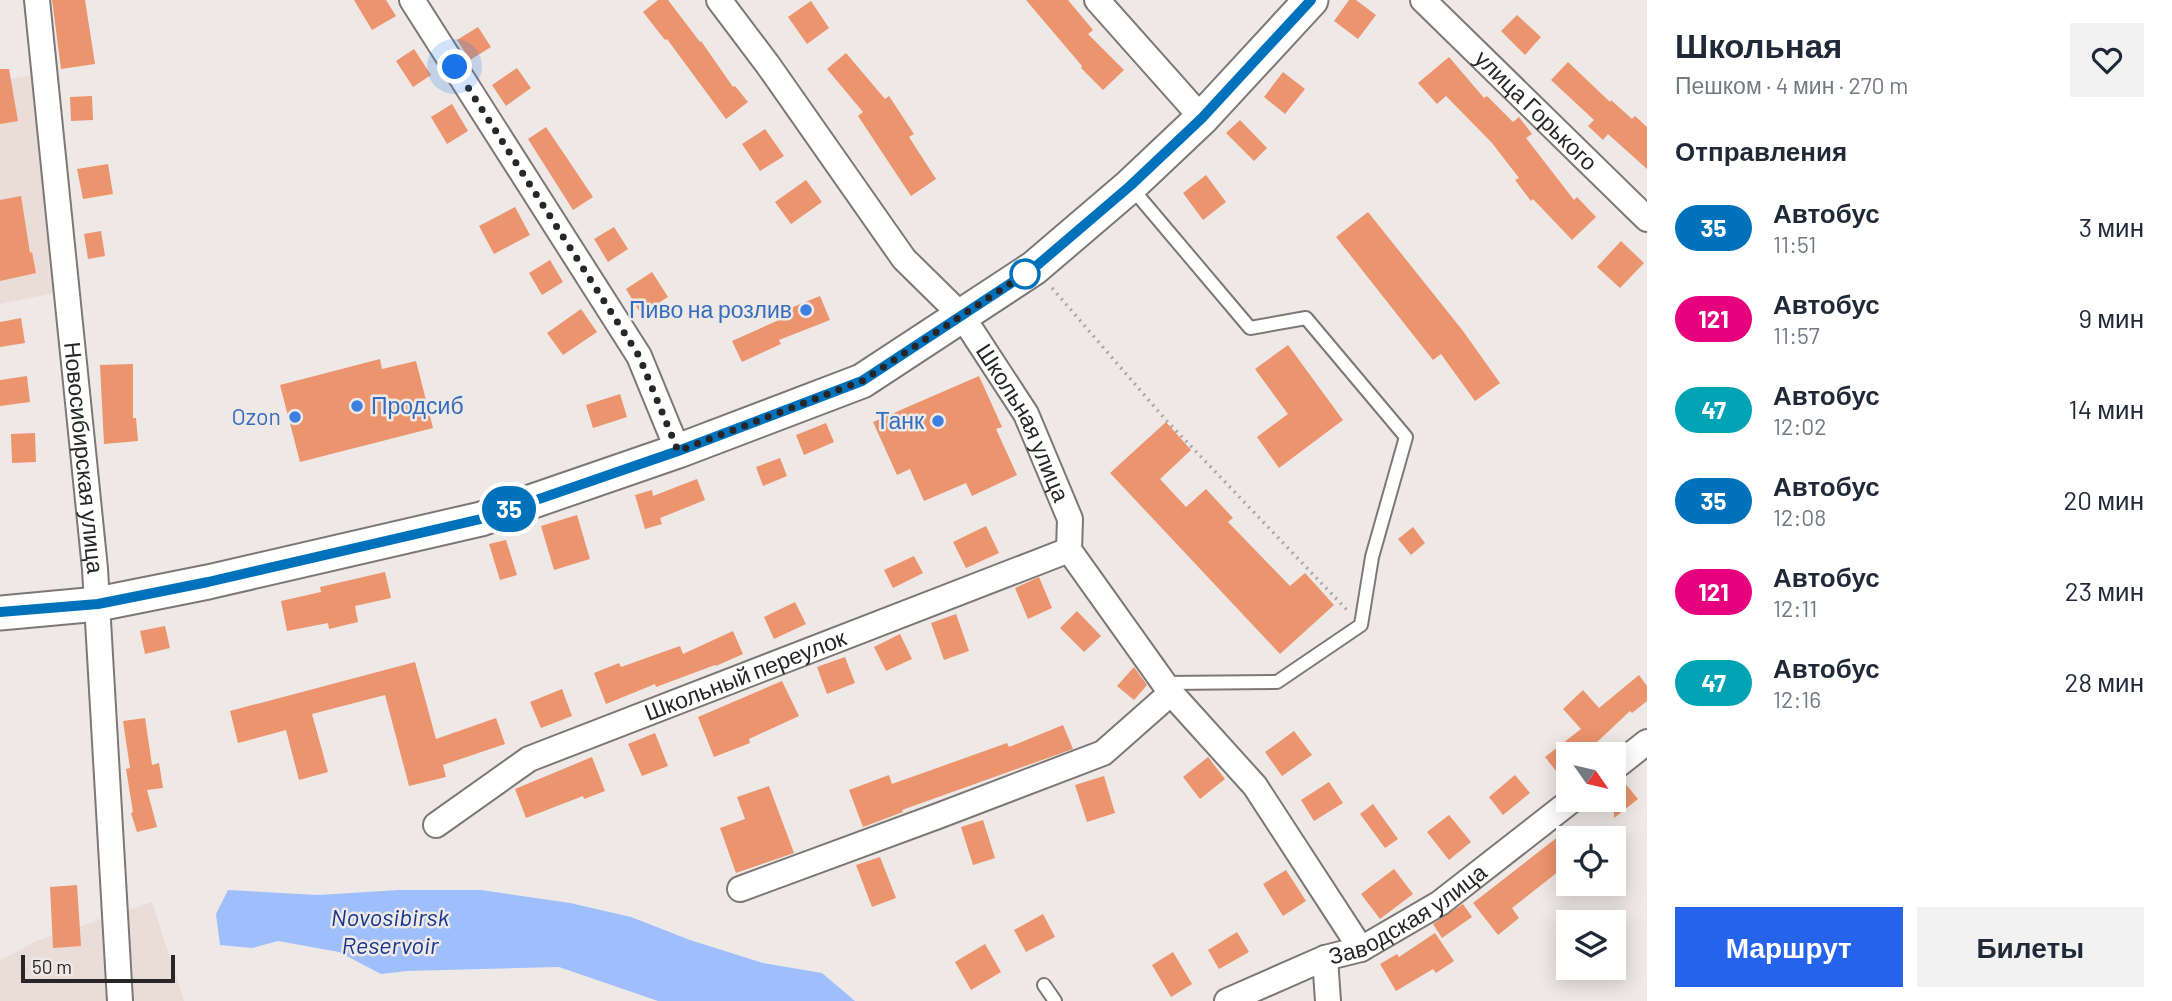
<!DOCTYPE html>
<html lang="ru">
<head>
<meta charset="utf-8">
<style>
	body { margin:0; font-family:Barlow,sans-serif; background:#f2f2f3; color:#1f2937; height:100vh; display:flex; flex-direction:column; font-size:26px; white-space:nowrap }
	* { box-sizing:border-box; margin:0 }
	p { font-size:23px; color:#747a83 }
	.icon { flex:none; width:38px; height:38px; fill:none; stroke:currentColor; stroke-width:2; stroke-linecap:round; stroke-linejoin:round }
	.map { position:relative; flex:1; overflow:hidden }
	.panel { display:flex; flex-direction:column; background:#fff; width:525px }
	.panel>* { flex:none }
	.badge { padding:0 14px; border-radius:23px; font-size:24px; line-height:46px }
	.needle { width:46px; rotate:124deg }
	.buttons { position:absolute; left:1556px; top:742px; display:grid; gap:14px }
	.buttons a { display:grid; place-items:center; width:70px; height:70px; border-radius:0px; background:#fff; box-shadow:0 4px 18px #0003; font-size:35px }
	.scale { position:absolute; left:21px; bottom:18px; width:154px; box-sizing:border-box; padding-left:7px; border:4px solid #282626; border-top:0; font-size:19px; line-height:24px; white-space:nowrap; color:#282626; -webkit-text-stroke:5px #eee9e7; paint-order:stroke }
	.you { position:absolute; width:35px; height:35px; margin:-18px; border:5px solid #fff; border-radius:50%; background:#1a73e8; box-shadow:0 0 0 10px #1a73e833 }
	.map>.badge { position:absolute; translate:-50% -50%; box-shadow:0 0 0 4px #fff }
	h2 { padding:0 28px; font-size:26px; line-height:63px }
	.round { display:grid; place-items:center; flex:none; width:74px; height:74px; border-radius:0px; background:#f2f2f3 }
	.headline { display:flex; align-items:center; justify-content:space-between; height:119px; padding:0 28px }
	h1 { font-size:33px; font-weight:600; line-height:52px }
	.action { display:flex; gap:14px; margin-top:auto; padding:14px 28px }
	.action a { flex:1; height:80px; border-radius:0px; background:#2563eb; color:#fff; font-size:28px; font-weight:600; line-height:80px; text-align:center }
	.action a+a { background:#f2f2f3; color:#1f2937 }
	ul { padding:0; list-style:none }
	li { display:flex; align-items:center; gap:21px; height:91px; padding:0 28px }
	li div { flex:1 }
	li b { display:block; font-size:26px }
	li em { font-style:normal }
	li .badge { min-width:77px; font-weight:700; text-align:center }
	main { display:flex; flex:1; min-height:0 }
	.map>svg:first-child { display:block }
</style>
</head>
<body>
<main>
<div class="map">
<svg width="1647" height="1001" viewBox="0 0 1647 1001">
	<rect width="100%" height="100%" fill="#eee9e7"/>
	<g fill="#eadcd7">
		<polygon points="47,73 77,288 0,304 0,81"/>
		<polygon points="152,902 184,1001 0,1001 0,961 36,941"/>
	</g>
	<polygon fill="#9fbefc" points="228,890 318,895 399,890 481,890 570,903 631,917 690,940 763,963 822,973 855,1001 658,1001 559,967 407,971 381,974 339,952 278,941 252,948 220,945 216,914"/>
	<g fill="#eb946d">
		<polygon points="52,0 85,0 95,64 61,69"/>
		<polygon points="354,0 386,0 396,16 372,30"/>
		<polygon points="658,0 668,0 700,42 701,41 733,87 735,86 748,102 726,119 667,39 665,40 643,12"/>
		<polygon points="1026,0 1068,0 1093,30 1088,34 1124,70 1103,90 1081,68 1082,66"/>
		<polygon points="1349,0 1356,0 1376,15 1358,39 1334,21"/>
		<polygon points="811,1 829,28 807,44 788,17"/>
		<polygon points="1517,15 1541,37 1525,55 1501,31"/>
		<polygon points="478,27 491,47 470,60 457,40"/>
		<polygon points="414,49 431,75 413,87 396,61"/>
		<polygon points="846,53 885,99 889,96 914,134 909,137 936,179 911,196 858,116 863,112 827,69"/>
		<polygon points="1449,57 1484,98 1487,96 1513,122 1519,117 1532,134 1526,138 1574,200 1577,197 1596,217 1572,240 1533,199 1531,201 1515,180 1519,178 1492,143 1446,96 1437,104 1418,83"/>
		<polygon points="1568,62 1610,102 1611,100 1632,119 1635,116 1647,127 1647,169 1608,134 1603,140 1588,126 1594,120 1551,80"/>
		<polygon points="517,68 531,88 506,106 492,85"/>
		<polygon points="0,69 9,69 18,121 0,124"/>
		<polygon points="1283,72 1305,89 1285,114 1264,97"/>
		<polygon points="92,96 93,120 71,121 70,97"/>
		<polygon points="452,104 468,131 447,144 431,117"/>
		<polygon points="1240,120 1267,148 1254,161 1226,133"/>
		<polygon points="546,127 593,197 573,210 528,139"/>
		<polygon points="765,129 784,156 760,171 742,144"/>
		<polygon points="108,164 113,194 83,199 77,169"/>
		<polygon points="1206,175 1226,202 1203,220 1183,193"/>
		<polygon points="806,180 822,202 791,224 775,202"/>
		<polygon points="21,196 30,253 32,252 36,273 0,281 0,200"/>
		<polygon points="515,207 530,235 494,254 479,226"/>
		<polygon points="1368,212 1463,331 1500,383 1475,401 1441,354 1433,360 1336,237"/>
		<polygon points="614,227 628,249 608,262 594,239"/>
		<polygon points="101,231 105,256 88,259 84,234"/>
		<polygon points="1621,241 1644,263 1620,288 1597,267"/>
		<polygon points="550,260 563,282 542,295 529,273"/>
		<polygon points="652,272 668,297 641,314 626,289"/>
		<polygon points="820,296 830,320 779,340 781,344 742,362 732,341 790,315 788,309"/>
		<polygon points="581,309 597,332 563,355 547,333"/>
		<polygon points="21,318 25,343 0,347 0,322"/>
		<polygon points="1288,345 1343,420 1279,468 1257,437 1288,414 1255,369"/>
		<polygon points="380,359 382,369 416,361 433,428 300,462 280,385"/>
		<polygon points="133,364 133,418 136,418 138,441 104,444 100,365"/>
		<polygon points="27,376 30,402 0,406 0,380"/>
		<polygon points="979,376 1002,427 996,429 1017,475 972,496 966,483 924,501 910,469 897,475 873,422"/>
		<polygon points="620,394 627,417 593,428 586,405"/>
		<polygon points="1166,422 1191,450 1160,479 1186,507 1206,489 1233,518 1228,522 1290,586 1305,573 1334,605 1280,654 1110,473"/>
		<polygon points="826,423 834,442 804,455 796,435"/>
		<polygon points="35,433 36,462 12,463 11,434"/>
		<polygon points="780,458 787,476 763,486 756,467"/>
		<polygon points="697,479 705,500 660,518 662,524 645,529 635,495 652,490 653,496"/>
		<polygon points="577,515 590,559 554,570 541,526"/>
		<polygon points="986,526 999,553 966,568 953,542"/>
		<polygon points="1413,527 1425,543 1411,555 1398,539"/>
		<polygon points="506,540 517,575 500,580 489,544"/>
		<polygon points="914,556 923,573 893,588 884,570"/>
		<polygon points="385,572 391,598 355,606 358,622 329,629 328,623 287,631 281,601 321,592 320,587"/>
		<polygon points="1039,577 1052,608 1028,619 1015,588"/>
		<polygon points="795,602 806,624 774,639 764,617"/>
		<polygon points="1077,611 1101,636 1084,652 1060,628"/>
		<polygon points="956,614 969,651 944,660 931,623"/>
		<polygon points="165,626 170,648 145,654 140,631"/>
		<polygon points="733,631 743,654 716,666 715,665 656,687 655,684 606,704 594,673 619,663 621,667 680,646 683,654"/>
		<polygon points="900,634 912,659 886,671 874,647"/>
		<polygon points="845,657 855,683 827,694 817,667"/>
		<polygon points="415,662 436,739 496,718 505,744 443,765 446,777 409,786 385,695 312,714 328,772 299,780 286,730 238,743 230,711"/>
		<polygon points="1134,667 1147,685 1134,700 1117,686"/>
		<polygon points="1639,675 1647,686 1647,701 1632,713 1630,711 1595,744 1593,742 1578,754 1568,754 1568,762 1556,771 1545,757 1581,729 1563,709 1583,690 1599,708"/>
		<polygon points="782,681 799,716 749,739 750,743 714,757 698,717"/>
		<polygon points="562,689 572,716 541,728 530,702"/>
		<polygon points="145,718 152,765 159,763 163,788 147,790 157,827 137,832 131,813 133,812 126,769 130,768 123,721"/>
		<polygon points="1063,725 1073,749 902,810 903,812 863,827 849,790 889,775 892,784 1007,743 1009,747"/>
		<polygon points="1294,731 1312,755 1282,776 1265,752"/>
		<polygon points="655,733 668,766 642,776 628,744"/>
		<polygon points="592,757 605,791 584,799 583,796 526,818 515,789"/>
		<polygon points="1208,757 1225,779 1200,799 1183,777"/>
		<polygon points="1515,775 1530,793 1503,815 1489,797"/>
		<polygon points="1104,776 1115,813 1087,822 1075,785"/>
		<polygon points="1623,781 1638,799 1614,818 1614,789"/>
		<polygon points="1329,782 1343,803 1314,821 1301,800"/>
		<polygon points="769,786 794,853 736,873 720,828 745,819 737,797"/>
		<polygon points="1373,804 1398,839 1385,848 1360,814"/>
		<polygon points="1449,815 1471,842 1449,860 1427,832"/>
		<polygon points="983,820 995,858 973,865 961,827"/>
		<polygon points="1568,829 1568,864 1512,908 1519,918 1498,935 1473,903"/>
		<polygon points="880,857 896,898 872,907 856,865"/>
		<polygon points="1394,869 1413,894 1380,919 1361,894"/>
		<polygon points="1286,870 1306,901 1283,916 1263,884"/>
		<polygon points="77,885 81,946 53,948 50,887"/>
		<polygon points="1463,904 1472,917 1442,938 1433,924"/>
		<polygon points="1043,914 1055,937 1026,952 1014,930"/>
		<polygon points="1237,932 1249,952 1219,969 1208,950"/>
		<polygon points="1435,933 1454,961 1436,973 1433,969 1396,991 1380,964 1397,954 1399,957"/>
		<polygon points="985,944 1001,972 971,990 955,962"/>
		<polygon points="1173,952 1192,984 1171,997 1152,965"/>
	</g>
	<g fill="none" stroke-linecap="round" stroke-linejoin="round">
		<defs>
			<g id="service">
				<polyline points="1130,186 1250,328 1306,318 1406,437 1372,557 1361,625 1277,682 1166,683"/>
				<polyline points="1044,985 1055,1001"/>
			</g>
			<g id="minor">
				<path id="s1" d="M37,0l58,569 25,432"/>
				<polyline points="412,0 639,356 678,451"/>
				<path id="s2" d="M719,0l49,65 136,194 58,57 64,98 44,105 -1,31 102,143 84,93 106,163"/>
				<polyline points="1097,0 1202,118"/>
				<path id="s3" d="M1423,0l224,219"/>
				<polyline points="1614,768 1647,742"/>
				<path id="s4" d="M436,825l93,-66 540,-209"/>
				<polyline points="740,889 938,816 1103,753 1171,693"/>
				<polyline points="1325,958 1328,1001"/>
				<path id="s5" d="M1227,1001l98,-43 36,-9 79,-46 132,-103"/>
			</g>
			<polyline id="secondary" points="0,613 98,604 208,582 481,519 678,451 862,381 1034,268 1130,186 1202,118 1311,0"/>
		</defs>
		<use href="#service" stroke="#7d7876" stroke-width="16"/>
		<use href="#minor" stroke="#7d7876" stroke-width="28"/>
		<use href="#secondary" stroke="#7d7876" stroke-width="37"/>
		<polyline stroke="#aba7a6" stroke-width="3.5" stroke-dasharray="2 5" stroke-linecap="butt" points="1052,288 1165,419 1347,610"/>
		<use href="#service" stroke="#fff" stroke-width="12"/>
		<use href="#minor" stroke="#fff" stroke-width="24"/>
		<use href="#secondary" stroke="#fff" stroke-width="33"/>
	</g>
	<g fill="none" stroke-linecap="round" stroke-linejoin="round">
		<defs>
			<polyline id="line" points="0,612 98,604 208,582 481,519 678,451 862,381 1034,268 1130,186 1202,118 1311,0"/>
		</defs>
		<use href="#line" stroke="#fff" stroke-width="16"/>
		<use href="#line" stroke="#0072bc" stroke-width="10"/>
		<polyline stroke="#282626" stroke-width="7" stroke-dasharray="0 12.6" points="455,67 639,356 678,451 862,381 1025,274"/>
	</g>
	<circle fill="#fff" stroke="#0072bc" stroke-width="3.5" cx="1025" cy="274" r="14"/>
	<g fill="#3f7fe0" stroke="#eee9e7" stroke-width="2.5">
		<circle cx="806" cy="310" r="7"/>
		<circle cx="357" cy="406" r="7"/>
		<circle cx="295" cy="417" r="7"/>
		<circle cx="938" cy="421" r="7"/>
	</g>
	<g text-anchor="middle" stroke-width="5" stroke-linejoin="round" paint-order="stroke">
		<g font-size="23" fill="#282626" stroke="#eee9e7">
			<text dy="8" stroke="none"><textPath href="#s3" startOffset="158">улица Горького</textPath></text>
			<text dy="8" stroke="none"><textPath href="#s2" startOffset="523">Школьная улица</textPath></text>
			<text dy="8" stroke="none"><textPath href="#s1" startOffset="460">Новосибирская улица</textPath></text>
			<text dy="8" stroke="none"><textPath href="#s4" startOffset="346">Школьный переулок</textPath></text>
			<text dy="8" stroke="none"><textPath href="#s5" startOffset="201">Заводская улица</textPath></text>
		</g>
		<g font-size="23" fill="#366cbe" stroke="#eee9e7" text-anchor="end">
			<text x="792" y="318">Пиво на розлив</text>
			<text x="371" y="414" text-anchor="start">Продсиб</text>
			<text x="281" y="425">Ozon</text>
			<text x="924" y="429">Танк</text>
		</g>
		<g font-size="24" font-style="italic" fill="#13378d" stroke="#eee9e7">
			<text x="390" y="926">Novosibirsk<tspan x="390" dy="28">Reservoir</tspan></text>
		</g>
	</g>
</svg>
<div class="buttons">
<a><svg class="needle" viewBox="-14 -14 28 28"><path d="M0-13l5 13h-10z" fill="#e53935"/><path d="M0 13l5-13h-10z" fill="#747a83"/></svg></a>
<a><svg class="icon" aria-label="locate" viewBox="0 0 24 24"><circle cx="12" cy="12" r="6"/><path d="M12 2v4M12 18v4M2 12h4M18 12h4"/></svg></a>
<a><svg class="icon" aria-label="layers" viewBox="0 0 24 24"><path d="M12 4l9 5-9 5-9-5zM3 14l9 5 9-5"/></svg></a>
</div>
<div class="scale">50 m</div>
<div class="you" style="left:455px;top:67px"></div>
<b class="badge" style="left:509px;top:509px;background:#0072bc;color:#fff">35</b>
</div>
<section class="panel">
<div class="headline"><div><h1>Школьная</h1><p>Пешком · 4 мин · 270 m</p></div><a class="round"><svg class="icon" aria-label="heart" viewBox="0 0 24 24"><path d="M12 20l-8-8c-3-5 5-10 8-4 3-6 11-1 8 4z"/></svg></a></div>
<h2>Отправления</h2>
<ul>
<li><span class="badge" style="background:#0072bc;color:#fff">35</span><div><b>Автобус</b><p>11:51</p></div><em>3 мин</em></li>
<li><span class="badge" style="background:#e6007e;color:#fff">121</span><div><b>Автобус</b><p>11:57</p></div><em>9 мин</em></li>
<li><span class="badge" style="background:#00a3b4;color:#fff">47</span><div><b>Автобус</b><p>12:02</p></div><em>14 мин</em></li>
<li><span class="badge" style="background:#0072bc;color:#fff">35</span><div><b>Автобус</b><p>12:08</p></div><em>20 мин</em></li>
<li><span class="badge" style="background:#e6007e;color:#fff">121</span><div><b>Автобус</b><p>12:11</p></div><em>23 мин</em></li>
<li><span class="badge" style="background:#00a3b4;color:#fff">47</span><div><b>Автобус</b><p>12:16</p></div><em>28 мин</em></li>
</ul>
<div class="action"><a>Маршрут</a><a>Билеты</a></div>
</section>
</main>
</body>
</html>
